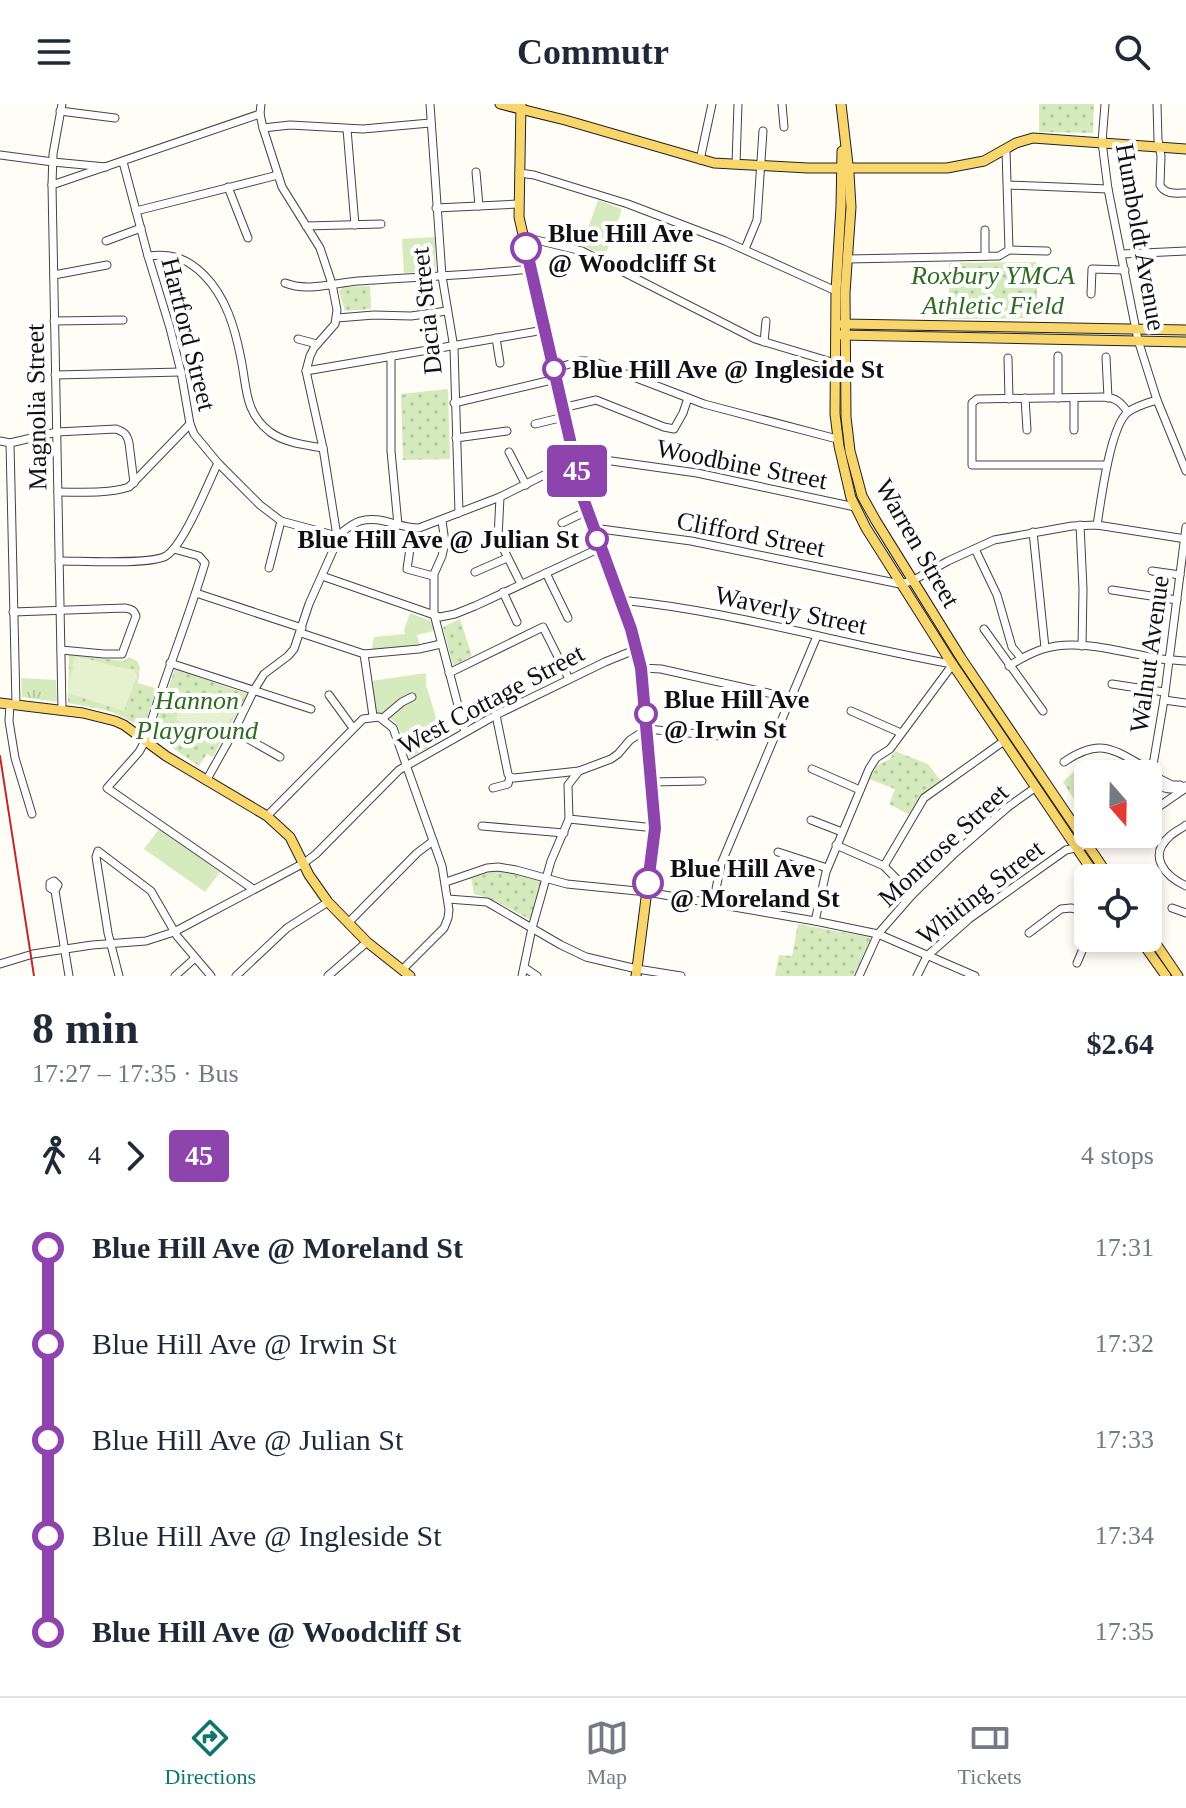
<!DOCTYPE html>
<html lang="en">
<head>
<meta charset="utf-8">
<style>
	body { margin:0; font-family:"Times New Roman",serif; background:#f2f2f3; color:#1f2937; height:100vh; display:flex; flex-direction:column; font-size:30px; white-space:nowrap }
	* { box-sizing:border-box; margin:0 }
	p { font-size:26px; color:#747a83 }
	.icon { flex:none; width:44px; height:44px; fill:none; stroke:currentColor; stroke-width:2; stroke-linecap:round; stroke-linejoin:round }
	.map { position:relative; height:872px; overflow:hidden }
	.sheet { display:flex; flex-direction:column; background:#fff; flex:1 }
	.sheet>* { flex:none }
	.badge { padding:0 16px; border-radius:6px; font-size:28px; line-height:52px }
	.needle { width:52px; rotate:160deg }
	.fabs { position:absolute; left:1074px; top:656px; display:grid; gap:16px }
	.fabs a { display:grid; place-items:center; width:88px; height:88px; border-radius:12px; background:#fff; box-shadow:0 4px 12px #0003; font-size:40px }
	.map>.badge { position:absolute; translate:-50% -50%; box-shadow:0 0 0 4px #fff }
	.legs { display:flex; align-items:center; gap:12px; height:88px; padding:0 32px; font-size:26px }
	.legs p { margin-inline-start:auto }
	.headline { display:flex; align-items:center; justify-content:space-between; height:136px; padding:0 32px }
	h1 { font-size:44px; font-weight:600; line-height:60px }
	ul { padding:0 32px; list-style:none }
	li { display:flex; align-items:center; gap:28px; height:96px; font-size:30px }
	li i { display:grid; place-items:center; width:12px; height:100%; margin:0 10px; background:currentColor }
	li i::after { content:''; width:20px; height:20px; margin:-10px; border:6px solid; border-radius:50%; background:#fff }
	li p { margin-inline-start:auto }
	li:first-child i { background:linear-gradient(#0000 50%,currentColor 0) }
	li:last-child i { background:linear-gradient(currentColor 50%,#0000 0) }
	header { display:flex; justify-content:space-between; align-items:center; height:104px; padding:0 32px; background:#fff; font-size:36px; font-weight:600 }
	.tab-bar { display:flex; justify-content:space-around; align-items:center; height:112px; border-top:2px solid #e0e1e3; background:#fff; font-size:22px; color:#747a83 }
	.tab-bar a { display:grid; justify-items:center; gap:4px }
	.tab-bar .current { color:#0f766e }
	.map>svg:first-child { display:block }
</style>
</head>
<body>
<header><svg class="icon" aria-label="menu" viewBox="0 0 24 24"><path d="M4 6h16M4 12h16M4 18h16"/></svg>Commutr<svg class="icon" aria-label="search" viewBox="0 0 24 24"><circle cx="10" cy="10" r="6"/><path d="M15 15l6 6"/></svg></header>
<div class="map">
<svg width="1186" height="872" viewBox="0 0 1186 872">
	<defs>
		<pattern id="grass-tufts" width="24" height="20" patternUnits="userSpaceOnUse" patternTransform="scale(2)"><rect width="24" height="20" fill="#d5ebbd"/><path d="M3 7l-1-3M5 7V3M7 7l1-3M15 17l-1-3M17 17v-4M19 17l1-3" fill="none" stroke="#b6c8a1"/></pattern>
		<pattern id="park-dots" width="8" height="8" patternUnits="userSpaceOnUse" patternTransform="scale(2)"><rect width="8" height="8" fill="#d5ebbd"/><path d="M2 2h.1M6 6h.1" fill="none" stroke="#b6c8a1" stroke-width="1.8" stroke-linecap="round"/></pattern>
	</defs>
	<rect width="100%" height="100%" fill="#fffdf5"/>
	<polygon fill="url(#grass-tufts)" points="21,574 56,576 57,598 22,593"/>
	<g fill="url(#park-dots)">
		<polygon points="1039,0 1094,0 1093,29 1039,28"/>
		<polygon points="1037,158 1037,214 949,215 949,159"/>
		<polygon points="370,182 371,205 345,207 339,187 343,183"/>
		<polygon points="448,285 450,355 403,356 401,290"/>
		<polygon points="460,515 472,552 453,562 443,523"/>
		<path d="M69,551l55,6 5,-4 8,4 3,6 -2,16 20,6 -16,40c-27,-20 -42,-20 -74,-26z"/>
		<polygon points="175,565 247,590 215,649 213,653 207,650 199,662 152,630"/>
		<polygon points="895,647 928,660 941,677 921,693 910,711 889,700 895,685 869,675 876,662 890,655"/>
		<polygon points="1103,657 1130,670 1088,670 1088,717 1063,678 1080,662"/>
		<polygon points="498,766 542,776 531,816 489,794 474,790 471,774"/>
		<polygon points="798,820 869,833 871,836 855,872 775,872 779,851 792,852"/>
	</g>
	<g fill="#d5ebbd">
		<polygon points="598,96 622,105 614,129 615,130 604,152 582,141"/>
		<polygon points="435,133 436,167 404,169 402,135"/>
		<polygon points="410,509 431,517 434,527 417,531 420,542 371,548 374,533 405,530 404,526"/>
		<polygon points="426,569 426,581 443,636 410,654 399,624 393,616 375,608 371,577"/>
		<polygon points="159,725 220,768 205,788 144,745"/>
	</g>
	<g fill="#e6f2cf">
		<path d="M75,553c20,2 38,11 58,12l4,6 -13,36 -56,-18v-8l6,-19 -2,-1z"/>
		<path d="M206,589c14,-1 24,4 32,16l-16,22 3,2 -8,11 -7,1 -12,-8 1,-3 -23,-14c3,-16 15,-24 30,-27z"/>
	</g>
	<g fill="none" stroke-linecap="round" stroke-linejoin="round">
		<defs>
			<g id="minor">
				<polyline points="62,0 53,50 52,81 62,606"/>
				<polyline points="430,0 442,172 454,244 459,409"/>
				<polyline points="782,0 784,23"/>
				<polyline points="1105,0 1102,38 1108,85 1138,236 1157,296 1186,367"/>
				<path d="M1157,0l1,36 3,16 -1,29c5,10 16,8 26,8"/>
				<polyline points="60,7 115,14"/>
				<polyline points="263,24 290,21 363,25 430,19"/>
				<polyline points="347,25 355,121"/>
				<polyline points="0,51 53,58 106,63"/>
				<polyline points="700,56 712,0"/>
				<path d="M123,58l25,94 22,72 11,44 9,52 4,10 24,29 42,42 21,16 56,15c7,-5 14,-12 23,-15 20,-6 38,7 59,7l81,-31 74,-37 16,-2 107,15 158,34"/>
				<polyline points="736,60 738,0"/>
				<polyline points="476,68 479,102"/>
				<polyline points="519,69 534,71 628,100 725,137 836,187"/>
				<polyline points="52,81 260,10"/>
				<polyline points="1008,81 1108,85"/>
				<polyline points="228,83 248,134"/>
				<polyline points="436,104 518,100"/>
				<polyline points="136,107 278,71"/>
				<polyline points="306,122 381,120"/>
				<polyline points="985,126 985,152"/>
				<polyline points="524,133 582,147 755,235 835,259"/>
				<polyline points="106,137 141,124"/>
				<polyline points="745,145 757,116 763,27"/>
				<polyline points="1009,146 1047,147"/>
				<polyline points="1122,150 1186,147"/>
				<path d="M148,152c23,-3 39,2 56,19 22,22 31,53 37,84 6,28 3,53 29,73 15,11 35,13 53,16"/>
				<polyline points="848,155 999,152 1009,146 1006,46"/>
				<polyline points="54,171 107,161"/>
				<path d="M285,179c22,9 49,0 73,-2 58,-4 116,-6 173,-12"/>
				<polyline points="1091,190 1092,165 1125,166"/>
				<polyline points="337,214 374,211 411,212 447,207"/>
				<polyline points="54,217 123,216"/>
				<polyline points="496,234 500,259"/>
				<polyline points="298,235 317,240"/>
				<polyline points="764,238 766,217"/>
				<polyline points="391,252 391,347 398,421"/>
				<polyline points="1058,252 1058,294"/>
				<polyline points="1106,253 1108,294"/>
				<polyline points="1008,254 1009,295"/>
				<polyline points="553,265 580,257 592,257 704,300 837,335"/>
				<polyline points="306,267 544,226"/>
				<polyline points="55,271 181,268"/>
				<polyline points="1025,294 1027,326"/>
				<polyline points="1074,294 1074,326"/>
				<polyline points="454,299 556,275"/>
				<polyline points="562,304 596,296 664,323 674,325 683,309 688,294"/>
				<polyline points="535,320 564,313"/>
				<polyline points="456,334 507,327"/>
				<polyline points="0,337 10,339 16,601"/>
				<path d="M10,339l47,-11 59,-3c8,3 11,5 13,14l5,40"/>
				<polyline points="509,348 526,381"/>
				<path d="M1107,361h-135v-62l5,-4 128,-2c12,1 16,6 23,15"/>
				<path d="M58,388c23,0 50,2 71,-5l61,-63"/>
				<polyline points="500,393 498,434 521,480"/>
				<polyline points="442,417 445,438 442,452 434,470 434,510 465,628"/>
				<polyline points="562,419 587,407"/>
				<polyline points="1080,421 1083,485 1082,542"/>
				<path d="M1097,421c4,-24 13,-99 31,-113 8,-6 19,-9 29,-12"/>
				<polyline points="413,424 407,465 433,472"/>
				<polyline points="593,424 691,437 900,480 912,477 948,457 994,436 1072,422 1097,421 1186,435"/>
				<polyline points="1033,428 1045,544"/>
				<path d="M174,445l25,7 6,7c-18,60 -42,118 -60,178l-6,11 -32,36 146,101"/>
				<polyline points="975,445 997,491 1012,543 1021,554"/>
				<path d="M59,457c22,0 91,4 107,-5 18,-11 42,-73 52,-93"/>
				<polyline points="269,464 281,417"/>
				<polyline points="1152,467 1180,471"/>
				<polyline points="475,468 507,454"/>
				<polyline points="546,469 568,514"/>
				<polyline points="322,472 440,513 455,510 475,502 600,444"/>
				<polyline points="1112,486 1177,496"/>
				<polyline points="503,488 517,518"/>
				<polyline points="196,489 302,524"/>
				<path d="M620,496c112,11 221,44 332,64"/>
				<path d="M13,508l112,-4c6,1 9,2 11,8l-14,38h-18l-43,-4"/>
				<polyline points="984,525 1043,607"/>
				<polyline points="301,529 364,550 419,545 441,540"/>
				<polyline points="364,550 373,612"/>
				<polyline points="170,559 311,605"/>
				<path d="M1009,562c11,-7 22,-13 34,-17 33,-11 79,3 112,9 10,2 21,2 31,3"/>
				<polyline points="641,564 661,565 790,594"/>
				<polyline points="449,569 543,523 569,575"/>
				<polyline points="1112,580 1164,588"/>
				<polyline points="329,591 353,624"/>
				<polyline points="1164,596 1186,599"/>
				<polyline points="10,600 9,617 15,654 32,710"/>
				<polyline points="851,607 901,629"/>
				<polyline points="496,611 508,670 510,673 514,674 579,667 611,655 618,650 630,636 647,625 730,633"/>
				<polyline points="383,614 402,598 412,593"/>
				<polyline points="234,627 280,653"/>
				<path d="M1064,658c39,-27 52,-10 88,9"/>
				<polyline points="812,665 860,686"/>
				<polyline points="1152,671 1172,681 1180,681"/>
				<polyline points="206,677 234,627 254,586 264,570 288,552 294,545 309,500 335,442 337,432 323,344 306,267 310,252 314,244 335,220 337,206 332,180 320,144 282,83 263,24 260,10 261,0"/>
				<polyline points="651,678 702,677"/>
				<path d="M1150,679c13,5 22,9 35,3"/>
				<polyline points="1148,683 1152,667 1164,596 1186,423"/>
				<polyline points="493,684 508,680 510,673"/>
				<polyline points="1148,710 1186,684"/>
				<polyline points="267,712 363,615 379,613 393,624 442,762 449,806 448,814 444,824 402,866"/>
				<polyline points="569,715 655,724"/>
				<polyline points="811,716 842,728"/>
				<path d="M1186,721c-5,4 -12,7 -16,11 -23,20 -5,40 16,50"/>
				<polyline points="482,722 564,729"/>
				<polyline points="836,741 884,762 912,791"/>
				<polyline points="778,748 827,764"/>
				<polyline points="884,762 924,694 1004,637"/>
				<polyline points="446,778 487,764 498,763 516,766 567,780 647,788 815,817 878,830 975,872"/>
				<polyline points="55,787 50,784 50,779 54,777 58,781 55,787 69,872"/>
				<polyline points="448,795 487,798 561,841 586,853 637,865 681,872"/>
				<polyline points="713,800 721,760 817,532"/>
				<polyline points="1172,804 1186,809"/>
				<polyline points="815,817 826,768 869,665 876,654 890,645 953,560"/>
				<polyline points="349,818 417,749 433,737"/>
				<polyline points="1029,829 1061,805 1071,804 1088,808"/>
				<polyline points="1077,859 1088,833"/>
				<polyline points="0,860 33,850 92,841 146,837 174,828 304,759 316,750 399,666 496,611 605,558 637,545"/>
				<polyline points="525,864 537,872"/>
				<polyline points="119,872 108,829 96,753 98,747 151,787 177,832 211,872"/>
				<polyline points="175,872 195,854"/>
				<polyline points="236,872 287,824 328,798"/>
				<polyline points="328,872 367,838"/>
				<polyline points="522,872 532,824 551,757 569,715 568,681 579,667"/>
				<polyline points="859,872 878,830 912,791 955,749 1008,703 1036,683"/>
				<polyline points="917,872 927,852 969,815 1066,746 1097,739 1112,730"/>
			</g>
			<g id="major">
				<polyline points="500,0 565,16 714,59 808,64 947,64 984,57 1016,39 1033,34 1186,45"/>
				<polyline points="521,0 519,113 584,397 636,542 644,584 655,724 636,872"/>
				<polyline points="841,0 849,69 851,103 845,189 846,313 850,347 862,392 876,417 961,554 1110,774"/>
				<polyline points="842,47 841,102 836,187 835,310 839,342 851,394 866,424 949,555 1097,774"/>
				<polyline points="843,220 1186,226"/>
				<polyline points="841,231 1186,238"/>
				<polyline points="0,599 83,609 115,617 124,621 166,652 267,712 290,733 309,771 328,798 367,838 410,872"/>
				<polyline points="1148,828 1178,872"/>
				<polyline points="1139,834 1166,872"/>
			</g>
		</defs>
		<use href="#minor" stroke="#444" stroke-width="9"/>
		<use href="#major" stroke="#222" stroke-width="11"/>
		<use href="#minor" stroke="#fff" stroke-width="7"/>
		<use href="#major" stroke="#f9d66b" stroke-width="9"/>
		<polyline stroke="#c4262e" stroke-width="2" points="0,652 34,872"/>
	</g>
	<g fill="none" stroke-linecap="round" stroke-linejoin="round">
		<defs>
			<polyline id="line-1" points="526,144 584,397 631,525 641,564 655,724 648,779"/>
		</defs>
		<use href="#line-1" stroke="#fff" stroke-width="18"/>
		<use href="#line-1" stroke="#8e44ad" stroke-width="12"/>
	</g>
	<g fill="#fff" stroke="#8e44ad" stroke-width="4">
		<circle cx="526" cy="144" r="14"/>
		<circle cx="554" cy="265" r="10"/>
		<circle cx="597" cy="435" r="10"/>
		<circle cx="646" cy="610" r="10"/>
		<circle cx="648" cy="779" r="14"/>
	</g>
	<g text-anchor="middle" stroke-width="8" stroke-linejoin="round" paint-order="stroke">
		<g font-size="26" font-weight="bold" fill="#111" stroke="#fff" text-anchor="start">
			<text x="548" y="138">Blue Hill Ave<tspan x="548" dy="30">@ Woodcliff St</tspan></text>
			<text x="572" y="274">Blue Hill Ave @ Ingleside St</text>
			<text x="579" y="444" text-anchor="end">Blue Hill Ave @ Julian St</text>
			<text x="664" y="604">Blue Hill Ave<tspan x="664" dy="30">@ Irwin St</tspan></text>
			<text x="670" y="773">Blue Hill Ave<tspan x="670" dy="30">@ Moreland St</tspan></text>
		</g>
		<g font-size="26" fill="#111" stroke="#fff">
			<text transform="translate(1141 133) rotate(80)" y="9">Humboldt Avenue</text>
			<text transform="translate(426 207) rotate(-96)" y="9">Dacia Street</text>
			<text transform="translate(189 230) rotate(76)" y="9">Hartford Street</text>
			<text transform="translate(36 303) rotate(-91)" y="9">Magnolia Street</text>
			<text transform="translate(742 360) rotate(11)" y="9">Woodbine Street</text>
			<text transform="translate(751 430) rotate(11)" y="9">Clifford Street</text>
			<text transform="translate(918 439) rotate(60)" y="9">Warren Street</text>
			<text transform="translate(791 506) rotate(12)" y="9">Waverly Street</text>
			<text transform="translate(1149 550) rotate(-82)" y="9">Walnut Avenue</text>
			<text transform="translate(491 595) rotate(-28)" y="9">West Cottage Street</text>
			<text transform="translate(943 741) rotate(-43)" y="9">Montrose Street</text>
			<text transform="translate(980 788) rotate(-38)" y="9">Whiting Street</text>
		</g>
		<g font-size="26" font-style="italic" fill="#2f6b1f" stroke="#fff">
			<text x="993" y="180">Roxbury YMCA<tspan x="993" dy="30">Athletic Field</tspan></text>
			<text x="197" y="605">Hannon<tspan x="197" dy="30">Playground</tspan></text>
		</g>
	</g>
</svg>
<div class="fabs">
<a><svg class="needle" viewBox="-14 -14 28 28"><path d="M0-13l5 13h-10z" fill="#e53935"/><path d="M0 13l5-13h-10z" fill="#747a83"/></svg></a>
<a><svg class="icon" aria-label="locate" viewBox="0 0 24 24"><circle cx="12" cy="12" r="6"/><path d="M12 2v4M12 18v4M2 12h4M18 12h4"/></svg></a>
</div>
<b class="badge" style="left:577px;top:367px;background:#8e44ad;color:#fff">45</b>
</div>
<section class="sheet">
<div class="headline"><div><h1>8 min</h1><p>17:27 – 17:35 · Bus</p></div><b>$2.64</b></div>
<div class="legs"><svg class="icon" aria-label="walk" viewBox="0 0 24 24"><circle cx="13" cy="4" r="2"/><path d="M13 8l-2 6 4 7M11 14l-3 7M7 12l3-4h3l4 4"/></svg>4<svg class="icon" aria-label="forward" viewBox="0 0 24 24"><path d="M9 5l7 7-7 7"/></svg><b class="badge" style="background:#8e44ad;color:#fff">45</b><p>4 stops</p></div>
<ul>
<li><i style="color:#8e44ad"></i><b>Blue Hill Ave @ Moreland St</b><p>17:31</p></li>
<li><i style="color:#8e44ad"></i><span>Blue Hill Ave @ Irwin St</span><p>17:32</p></li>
<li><i style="color:#8e44ad"></i><span>Blue Hill Ave @ Julian St</span><p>17:33</p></li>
<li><i style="color:#8e44ad"></i><span>Blue Hill Ave @ Ingleside St</span><p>17:34</p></li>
<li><i style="color:#8e44ad"></i><b>Blue Hill Ave @ Woodcliff St</b><p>17:35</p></li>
</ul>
</section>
<nav class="tab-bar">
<a class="current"><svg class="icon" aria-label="directions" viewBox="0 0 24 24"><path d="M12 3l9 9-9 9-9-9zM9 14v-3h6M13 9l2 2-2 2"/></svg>Directions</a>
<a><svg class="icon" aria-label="map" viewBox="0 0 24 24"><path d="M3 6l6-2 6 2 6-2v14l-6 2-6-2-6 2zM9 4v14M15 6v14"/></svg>Map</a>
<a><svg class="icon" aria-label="tickets" viewBox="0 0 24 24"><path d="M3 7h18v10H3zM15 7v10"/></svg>Tickets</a>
</nav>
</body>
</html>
